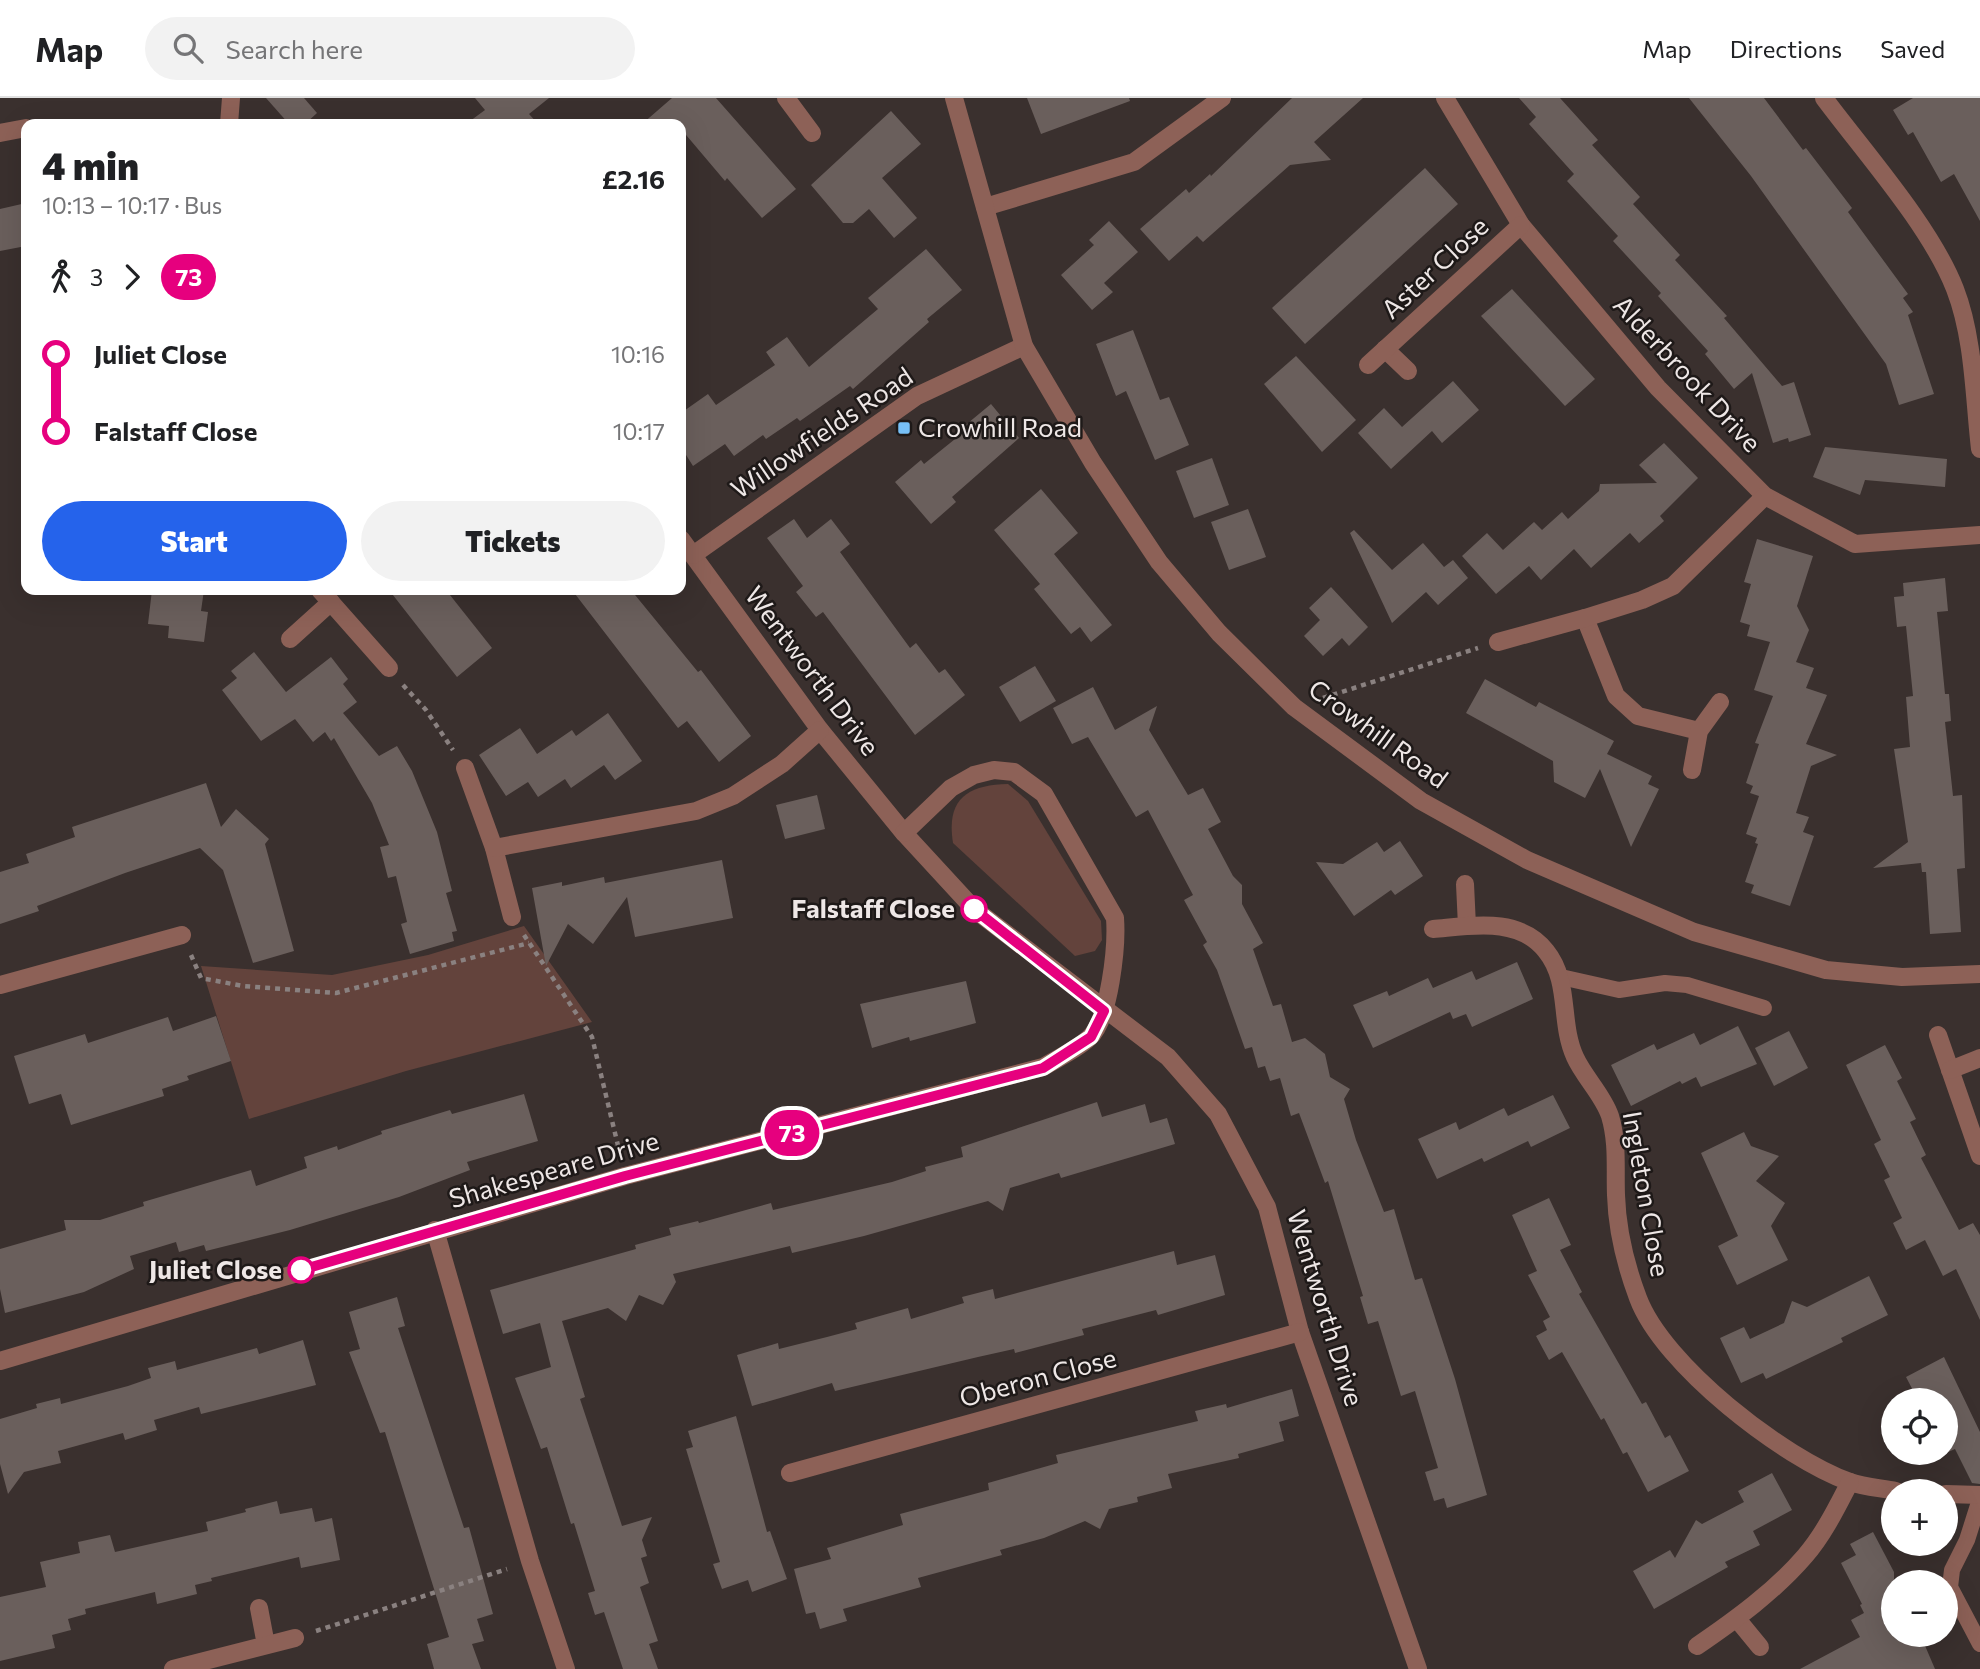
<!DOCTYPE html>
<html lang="en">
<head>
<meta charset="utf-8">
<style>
	body { margin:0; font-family:Commissioner,sans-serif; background:#f2f2f2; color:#202124; height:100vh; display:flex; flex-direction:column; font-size:26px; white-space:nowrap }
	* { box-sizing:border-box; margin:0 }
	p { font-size:23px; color:#757577 }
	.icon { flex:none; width:38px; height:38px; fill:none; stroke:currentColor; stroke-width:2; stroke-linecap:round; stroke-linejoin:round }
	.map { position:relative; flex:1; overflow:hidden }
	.sheet { position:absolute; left:21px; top:21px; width:665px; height:476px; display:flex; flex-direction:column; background:#fff; border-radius:14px; box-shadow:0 7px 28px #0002 }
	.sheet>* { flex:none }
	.badge { padding:0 14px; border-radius:23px; font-size:24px; line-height:46px }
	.controls { position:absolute; left:1881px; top:1290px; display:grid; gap:14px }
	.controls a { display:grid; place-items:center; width:77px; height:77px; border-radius:50%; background:#fff; box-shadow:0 7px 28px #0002; font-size:35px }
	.map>.badge { position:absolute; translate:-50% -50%; box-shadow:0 0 0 4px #fff }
	.legs { display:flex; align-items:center; gap:10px; height:77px; padding:0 21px; font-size:23px }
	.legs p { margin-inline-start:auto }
	.overview { display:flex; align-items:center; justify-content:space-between; height:119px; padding:0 21px }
	h1 { font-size:38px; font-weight:800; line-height:52px }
	.button { display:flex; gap:14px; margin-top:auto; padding:14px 21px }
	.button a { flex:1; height:80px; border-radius:42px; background:#2563eb; color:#fff; font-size:28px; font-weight:800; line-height:80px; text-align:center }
	.button a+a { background:#f2f2f2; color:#202124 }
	ul { padding:0 21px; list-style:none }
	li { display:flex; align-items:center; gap:24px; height:77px; font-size:26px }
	li i { display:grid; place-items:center; width:10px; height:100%; margin:0 9px; background:currentColor }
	li i::after { content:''; width:18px; height:18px; margin:-9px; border:5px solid; border-radius:50%; background:#fff }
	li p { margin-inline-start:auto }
	li:first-child i { background:linear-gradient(#0000 50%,currentColor 0) }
	li:last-child i { background:linear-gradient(currentColor 50%,#0000 0) }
	header { display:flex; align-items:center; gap:42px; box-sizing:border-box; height:98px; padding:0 35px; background:#fff; border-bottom:2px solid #e0e0e0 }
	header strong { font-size:33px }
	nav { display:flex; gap:38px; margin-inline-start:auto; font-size:24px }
	.search { width:490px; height:63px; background:#f2f2f2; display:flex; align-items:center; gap:18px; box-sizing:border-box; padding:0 24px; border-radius:38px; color:#757577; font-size:26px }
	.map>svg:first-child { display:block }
</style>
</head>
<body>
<header>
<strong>Map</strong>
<div class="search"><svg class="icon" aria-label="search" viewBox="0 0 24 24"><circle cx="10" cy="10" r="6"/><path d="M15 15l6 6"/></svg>Search here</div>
<nav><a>Map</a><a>Directions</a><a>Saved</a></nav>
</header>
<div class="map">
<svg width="1980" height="1571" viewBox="0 0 1980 1571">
	<rect width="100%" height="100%" fill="#3a302e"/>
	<g fill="#63433c">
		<path d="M1008,686l20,17 73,120 1,19 -7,11 -20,5 -122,-113c-7,-44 14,-58 55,-59z"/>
		<polygon points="524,828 592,924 406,973 249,1021 201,868 332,877 428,857"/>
	</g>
	<g fill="#6a5f5c">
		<polygon points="266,0 304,0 317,15 305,26 289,26"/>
		<polygon points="475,0 549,0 529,16 538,26 466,26 485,12"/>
		<polygon points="672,0 716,0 796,91 762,120 727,80 725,83 681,31 681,26 642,26"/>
		<polygon points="1027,0 1129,0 1130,3 1041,36"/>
		<polygon points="1292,0 1363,0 1314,44 1331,62 1290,67 1203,144 1197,138 1169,163 1140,131 1186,91 1189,95 1210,76 1211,78"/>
		<polygon points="1519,0 1560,0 1598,42 1592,47 1640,99 1633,106 1680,157 1675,162 1727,218 1724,220 1782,288 1794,284 1811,337 1789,344 1788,340 1773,345 1752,275 1734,291 1705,256 1708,253 1658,198 1661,195 1613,143 1618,138 1567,83 1574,76 1529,26 1536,19"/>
		<polygon points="1689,0 1764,0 1803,52 1806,50 1852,110 1848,114 1908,196 1903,200 1913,214 1908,217 1934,296 1899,307 1886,266 1751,78"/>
		<polygon points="1913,0 1980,0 1980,123 1954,76 1941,84 1913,34 1908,37 1893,12"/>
		<polygon points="891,13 921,46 882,80 917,120 894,140 869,111 853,125 843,125 811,87"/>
		<polygon points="1425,70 1458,106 1305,246 1272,210"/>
		<polygon points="26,105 26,148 0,153 0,111"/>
		<polygon points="1109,123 1138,154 1104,185 1113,194 1092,212 1061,177 1094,147 1089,142"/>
		<polygon points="926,151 962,192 927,221 929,224 853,291 850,288 800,323 797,320 766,341 763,337 734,358 725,346 693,368 681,349 681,315 708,296 716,307 775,267 766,254 787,239 809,269 878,211 868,200"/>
		<polygon points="1512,191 1595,281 1565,308 1481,218"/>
		<polygon points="1133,232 1160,302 1169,299 1189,347 1155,362 1126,293 1116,298 1096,246"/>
		<polygon points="1296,258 1356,322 1322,354 1264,286"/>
		<polygon points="1453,283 1479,312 1442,345 1432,333 1391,371 1358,335 1384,310 1402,329"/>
		<polygon points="991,306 1019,340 952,399 956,404 931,426 895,384 921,362 924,366 965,333 962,330"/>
		<polygon points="1664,345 1698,380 1660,418 1664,423 1639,445 1630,435 1591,470 1574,451 1541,482 1529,468 1496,496 1462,458 1487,435 1503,452 1534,424 1542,432 1562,414 1568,421 1599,393 1600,386 1657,385 1639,367"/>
		<polygon points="1825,349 1947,361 1945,389 1865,382 1860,397 1813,379"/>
		<polygon points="1212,360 1229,407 1194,420 1176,373"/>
		<polygon points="1041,391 1078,435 1054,456 1112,527 1091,544 1080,529 1071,536 1034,491 1040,486 994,432"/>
		<polygon points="1248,411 1266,459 1229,472 1211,424"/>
		<polygon points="794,421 807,440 831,421 850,446 840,454 910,550 916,545 939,575 945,571 965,597 915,637 823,514 816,519 796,494 803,488 767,440"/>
		<polygon points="1354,432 1392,472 1423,445 1444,469 1453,462 1468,480 1438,507 1426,494 1392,525 1350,435"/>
		<polygon points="1757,441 1813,458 1797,508 1809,532 1796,564 1814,570 1806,590 1827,597 1806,646 1837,657 1811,668 1796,715 1809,719 1803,734 1814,738 1790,808 1751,795 1754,787 1745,784 1758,746 1755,745 1757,740 1746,736 1759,698 1750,695 1753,688 1746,685 1759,646 1755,645 1773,598 1754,592 1770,544 1747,538 1750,527 1740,524 1751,486 1744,484"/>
		<polygon points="1945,480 1948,513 1937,514 1945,596 1949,596 1951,623 1945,624 1953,698 1962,697 1965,770 1957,771 1961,834 1930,836 1926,774 1922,774 1921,765 1873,770 1908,744 1894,651 1910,649 1906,599 1913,598 1906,528 1897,529 1894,499 1904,498 1903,485"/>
		<polygon points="1331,489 1368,529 1349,548 1342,540 1323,558 1304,538 1320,522 1309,510"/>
		<polygon points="152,492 204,492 201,513 208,514 204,544 168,540 169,528 148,526"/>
		<polygon points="389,492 446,492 492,550 457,579"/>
		<polygon points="572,492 631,492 698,574 701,572 751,638 719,664 687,623 678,630"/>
		<polygon points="254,554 286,594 331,559 348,581 343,586 357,604 343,615 379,658 397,648 412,673 437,734 452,793 446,795 457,833 452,834 454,843 410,856 401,826 407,824 396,778 388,780 380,749 389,747 372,705 334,640 331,643 325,634 313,644 295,621 261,643 222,592 237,580 231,573"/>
		<polygon points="1035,568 1056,603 1020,624 999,589"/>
		<polygon points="1485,581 1536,609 1539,604 1614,643 1607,656 1652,678 1648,686 1659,691 1631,749 1600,671 1585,700 1554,684 1553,663 1466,615"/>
		<polygon points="1093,589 1115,632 1157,608 1149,632 1188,697 1203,690 1221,724 1208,731 1233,778 1242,787 1242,806 1263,845 1253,851 1273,908 1281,906 1292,944 1305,940 1325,956 1330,979 1350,991 1344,1001 1356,1042 1384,1114 1394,1111 1415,1182 1422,1180 1455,1281 1487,1397 1447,1410 1444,1400 1434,1403 1425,1374 1438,1370 1415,1293 1401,1298 1378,1223 1368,1226 1360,1199 1363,1198 1328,1083 1325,1085 1299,1015 1291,1018 1280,980 1270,983 1265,968 1258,970 1252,949 1245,951 1217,872 1203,847 1207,844 1184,802 1193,797 1148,712 1136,719 1088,639 1072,646 1053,610"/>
		<polygon points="608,615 642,663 615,682 604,667 571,690 565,681 538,699 528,684 506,698 479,657 520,630 537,656 572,632 576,638"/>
		<polygon points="206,685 221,729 236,711 269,741 265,746 294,853 253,865 223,772 200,750 125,775 37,808 39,813 0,826 0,774 29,765 26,756 75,739 72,729"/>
		<polygon points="817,697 825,731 785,741 776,707"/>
		<polygon points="1400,743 1423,778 1395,797 1391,792 1354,818 1316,764 1343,766 1377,744 1384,754"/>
		<polygon points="722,762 733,820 635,839 627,799 593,846 568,826 546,868 532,790 562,784 562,788 604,779 605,785"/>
		<polygon points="1517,864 1533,901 1472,929 1466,916 1453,921 1450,914 1373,950 1353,907 1387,893 1389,898 1428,880 1433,890 1472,873 1476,882"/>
		<polygon points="966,883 976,925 910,943 909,939 872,950 860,906"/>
		<polygon points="216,918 231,963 187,978 189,982 162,991 164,998 71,1027 61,996 29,1006 14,958 85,936 88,945 168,919 173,933"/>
		<polygon points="1738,928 1757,966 1701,989 1696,979 1682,986 1680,983 1631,1008 1611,967 1654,946 1657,952 1694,935 1700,947"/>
		<polygon points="1789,933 1808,970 1774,988 1755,950"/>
		<polygon points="1885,947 1902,980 1897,983 1916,1021 1910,1024 1926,1057 1921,1060 1959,1132 1973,1125 1980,1137 1980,1222 1956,1171 1943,1178 1925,1142 1906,1152 1893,1125 1902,1120 1884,1082 1890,1079 1874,1046 1881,1042 1846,967"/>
		<polygon points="524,996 538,1043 467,1064 470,1072 399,1099 290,1132 206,1153 204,1147 179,1154 176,1144 130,1158 134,1171 84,1194 5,1215 0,1191 0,1151 66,1132 64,1122 100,1122 144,1108 143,1104 251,1072 256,1088 307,1070 304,1059 337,1048 338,1052 382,1036 381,1033 450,1012 452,1016"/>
		<polygon points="1553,997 1570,1030 1531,1049 1528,1043 1484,1064 1482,1060 1437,1081 1418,1041 1456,1024 1459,1032 1504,1010 1508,1018"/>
		<polygon points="1097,1004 1102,1019 1145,1006 1150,1025 1167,1020 1175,1046 1061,1080 1059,1075 1010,1090 1003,1113 988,1103 864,1138 792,1155 790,1148 673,1176 676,1184 663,1207 639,1197 626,1223 608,1210 562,1223 585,1299 580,1301 622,1428 652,1419 642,1442 647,1458 641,1460 649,1485 640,1489 658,1543 649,1546 658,1571 623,1571 604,1514 595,1517 588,1495 595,1493 574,1425 571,1426 547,1349 541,1351 515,1280 551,1269 540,1225 503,1236 490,1192 636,1151 635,1147 671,1137 669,1130 698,1123 699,1125 771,1105 773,1112 892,1084 926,1073 925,1069 963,1059 961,1049"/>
		<polygon points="1744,1034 1751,1048 1779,1058 1756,1083 1785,1105 1771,1128 1788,1162 1737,1187 1718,1148 1738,1138 1701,1055"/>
		<polygon points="1549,1100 1571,1147 1560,1152 1582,1194 1579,1196 1642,1306 1646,1304 1665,1340 1670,1337 1689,1373 1648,1394 1627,1354 1623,1356 1604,1320 1601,1322 1562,1254 1549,1262 1536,1238 1547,1232 1543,1223 1550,1219 1528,1177 1537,1173 1512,1117"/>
		<polygon points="1174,1153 1177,1167 1215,1157 1225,1197 1158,1217 1156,1212 1082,1231 1084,1237 1015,1255 1014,1251 978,1259 835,1293 832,1285 752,1308 737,1257 778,1245 779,1251 827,1239 857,1231 855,1225 908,1210 911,1221 964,1205 962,1199 993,1191 995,1201"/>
		<polygon points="1869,1178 1888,1217 1841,1240 1843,1244 1766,1281 1763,1275 1741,1285 1720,1240 1744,1229 1750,1241 1784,1225 1792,1203 1807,1209"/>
		<polygon points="397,1199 405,1228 398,1230 464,1430 469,1429 493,1516 477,1521 484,1543 472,1546 481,1571 434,1571 427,1546 449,1539 385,1334 380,1335 349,1254 360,1251 349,1214"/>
		<polygon points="303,1242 316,1287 201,1316 199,1309 154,1322 157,1332 125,1342 123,1335 58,1353 61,1365 24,1374 8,1396 0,1366 0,1321 37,1310 36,1306 60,1300 61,1306 128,1288 151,1280 148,1270 175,1263 177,1272 257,1250 259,1256"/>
		<polygon points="1944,1259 1980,1334 1980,1386 1972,1385 1955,1351 1946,1355 1946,1302 1918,1302 1906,1279"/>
		<polygon points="1292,1291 1299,1318 1279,1324 1284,1343 1238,1356 1239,1360 1168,1376 1172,1390 1137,1399 1138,1404 1109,1411 1100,1431 1085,1423 1044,1440 1000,1452 1002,1457 918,1480 921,1489 843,1511 847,1523 820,1531 815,1514 806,1516 794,1471 831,1461 827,1450 903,1427 900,1416 989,1392 988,1385 1058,1365 1056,1357 1198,1323 1195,1313 1226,1306 1227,1310"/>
		<polygon points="736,1318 767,1434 770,1433 787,1481 752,1494 748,1482 722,1491 713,1466 720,1464 686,1351 693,1349 688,1333"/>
		<polygon points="1772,1375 1792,1412 1753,1433 1760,1447 1725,1464 1728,1469 1654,1511 1633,1473 1670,1452 1675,1460 1696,1422 1702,1426 1744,1404 1738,1393"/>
		<polygon points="277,1403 280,1416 312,1410 315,1424 332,1420 340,1462 301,1470 299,1459 211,1480 212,1483 195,1487 197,1496 157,1506 155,1494 85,1511 86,1516 68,1521 71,1532 52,1537 55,1550 0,1563 0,1499 46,1489 40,1464 80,1455 78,1444 110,1437 115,1454 208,1433 206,1424 246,1414 245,1411"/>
		<polygon points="1873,1434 1894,1474 1894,1536 1920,1536 1935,1571 1800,1571 1860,1539 1851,1522 1864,1515 1860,1507 1862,1506 1841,1465 1856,1457 1850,1446"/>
	</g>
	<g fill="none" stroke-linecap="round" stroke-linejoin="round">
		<g stroke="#8a8180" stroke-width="4.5" stroke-dasharray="5 5" stroke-linecap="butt">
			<polyline points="403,587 426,612 453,652"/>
			<polyline points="1323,600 1478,550"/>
			<polyline points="524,837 592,939 620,1056"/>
			<polyline points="191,857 201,880 243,888 336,895 529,845"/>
			<polyline points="316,1533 507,1471"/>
		</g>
		<g stroke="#8d6157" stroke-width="16">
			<polyline points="1561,879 1619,892 1665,885 1687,887 1764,910"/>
			<polyline points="1980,1401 1967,1442 1952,1472 1950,1489 1980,1546"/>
		</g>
		<g stroke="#8d6157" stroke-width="18">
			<polyline points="786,0 812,35"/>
			<polyline points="1445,0 1521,127 1658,290 1765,398 1855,446 1980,437"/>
			<path d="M1824,0c41,55 107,129 131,191 19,49 19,108 25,160"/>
			<polyline points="229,26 231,0"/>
			<polyline points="0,35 26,30"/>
			<polyline points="985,109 1134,64 1222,0"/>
			<polyline points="1385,251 1408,273"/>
			<polyline points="1368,267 1521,127"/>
			<polyline points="681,441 820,632 904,735 974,811 1168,959 1218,1016 1267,1109 1300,1234 1418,1571"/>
			<polyline points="693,457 917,298 1024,248"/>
			<polyline points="320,492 389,570"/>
			<polyline points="1585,520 1616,598 1638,618 1699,633"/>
			<polyline points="290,541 331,504"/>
			<polyline points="1498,544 1585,520 1642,502 1673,488 1765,398"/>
			<polyline points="465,670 494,750 512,819"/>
			<polyline points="1692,672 1699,633 1720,604"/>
			<polyline points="494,750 696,713 733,698 782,666 820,632"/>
			<polyline points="1465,786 1467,828"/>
			<path d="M1433,831c37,-3 86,-13 113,22 25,31 13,71 29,106 9,20 28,38 35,59 8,27 5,52 6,79 1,33 10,71 22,103 25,67 145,160 212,184 14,5 31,6 46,9"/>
			<polyline points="0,887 182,837"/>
			<polyline points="1938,937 1980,1058"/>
			<polyline points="1950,972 1980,960"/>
			<polyline points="435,1132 530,1463 566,1571"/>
			<path d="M0,1263l625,-185 418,-109c15,-9 33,-17 46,-29 21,-18 28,-93 26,-120l-71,-124 -30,-22 -20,-2 -20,5 -23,13 -47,45"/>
			<polyline points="790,1375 1300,1234"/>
			<polyline points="1946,1396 1980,1397"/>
			<polyline points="259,1510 266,1547"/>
			<polyline points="1737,1521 1760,1549"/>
			<path d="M1697,1548c38,-26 78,-55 108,-90 19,-22 32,-49 45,-74"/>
			<polyline points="173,1571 295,1540"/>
		</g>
		<polyline stroke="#8d6157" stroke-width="18" points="954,0 1024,248 1093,365 1159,464 1219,535 1294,609 1421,703 1527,762 1694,834 1826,872 1902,879 1980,876"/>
	</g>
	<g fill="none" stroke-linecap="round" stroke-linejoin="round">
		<defs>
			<polyline id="line-1" points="301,1172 625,1078 1043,970 1091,939 1104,913 974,811"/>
		</defs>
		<use href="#line-1" stroke="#fff" stroke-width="16"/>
		<use href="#line-1" stroke="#e6007e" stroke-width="10"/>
	</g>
	<rect fill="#77c0f7" stroke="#1e1918" stroke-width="2.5" x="897" y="323" width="14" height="14" rx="3.5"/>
	<g fill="#fff" stroke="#e6007e" stroke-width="3.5">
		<circle cx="974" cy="811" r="12"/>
		<circle cx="301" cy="1172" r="12"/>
	</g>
	<g text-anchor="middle" stroke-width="5" stroke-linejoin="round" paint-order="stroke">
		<g font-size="26" fill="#eee7e6" stroke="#1e1918">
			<text transform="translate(1435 170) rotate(-43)" y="9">Aster Close</text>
			<text transform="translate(1687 276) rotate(47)" y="9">Alderbrook Drive</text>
			<text transform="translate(822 335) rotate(-34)" y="9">Willowfields Road</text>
			<text transform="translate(812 573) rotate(53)" y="9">Wentworth Drive</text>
			<text transform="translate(1378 636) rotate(36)" y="9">Crowhill Road</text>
			<text transform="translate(554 1072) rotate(-16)" y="9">Shakespeare Drive</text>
			<text transform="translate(1646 1096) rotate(80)" y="9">Ingleton Close</text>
			<text transform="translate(1325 1210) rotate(73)" y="9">Wentworth Drive</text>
			<text transform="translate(1038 1280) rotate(-15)" y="9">Oberon Close</text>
		</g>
		<g font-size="26" fill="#eee7e6" stroke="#1e1918" text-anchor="start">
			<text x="918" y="339">Crowhill Road</text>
		</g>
		<g font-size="26" font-weight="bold" fill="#eee7e6" stroke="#1e1918" text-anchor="end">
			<text x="955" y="820">Falstaff Close</text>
			<text x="282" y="1181">Juliet Close</text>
		</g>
	</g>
</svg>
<div class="controls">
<a><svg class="icon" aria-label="locate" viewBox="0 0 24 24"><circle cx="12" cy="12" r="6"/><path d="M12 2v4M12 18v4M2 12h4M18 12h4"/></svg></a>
<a>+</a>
<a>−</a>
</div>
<b class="badge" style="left:792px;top:1035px;background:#e6007e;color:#fff">73</b>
<section class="sheet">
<div class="overview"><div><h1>4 min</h1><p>10:13 – 10:17 · Bus</p></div><b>£2.16</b></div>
<div class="legs"><svg class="icon" aria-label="walk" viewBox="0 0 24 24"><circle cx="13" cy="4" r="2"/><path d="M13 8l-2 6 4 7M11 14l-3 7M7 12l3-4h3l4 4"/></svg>3<svg class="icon" aria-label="forward" viewBox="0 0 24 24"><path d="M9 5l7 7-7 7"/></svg><b class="badge" style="background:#e6007e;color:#fff">73</b></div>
<ul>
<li><i style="color:#e6007e"></i><b>Juliet Close</b><p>10:16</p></li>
<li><i style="color:#e6007e"></i><b>Falstaff Close</b><p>10:17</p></li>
</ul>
<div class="button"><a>Start</a><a>Tickets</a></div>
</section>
</div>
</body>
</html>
